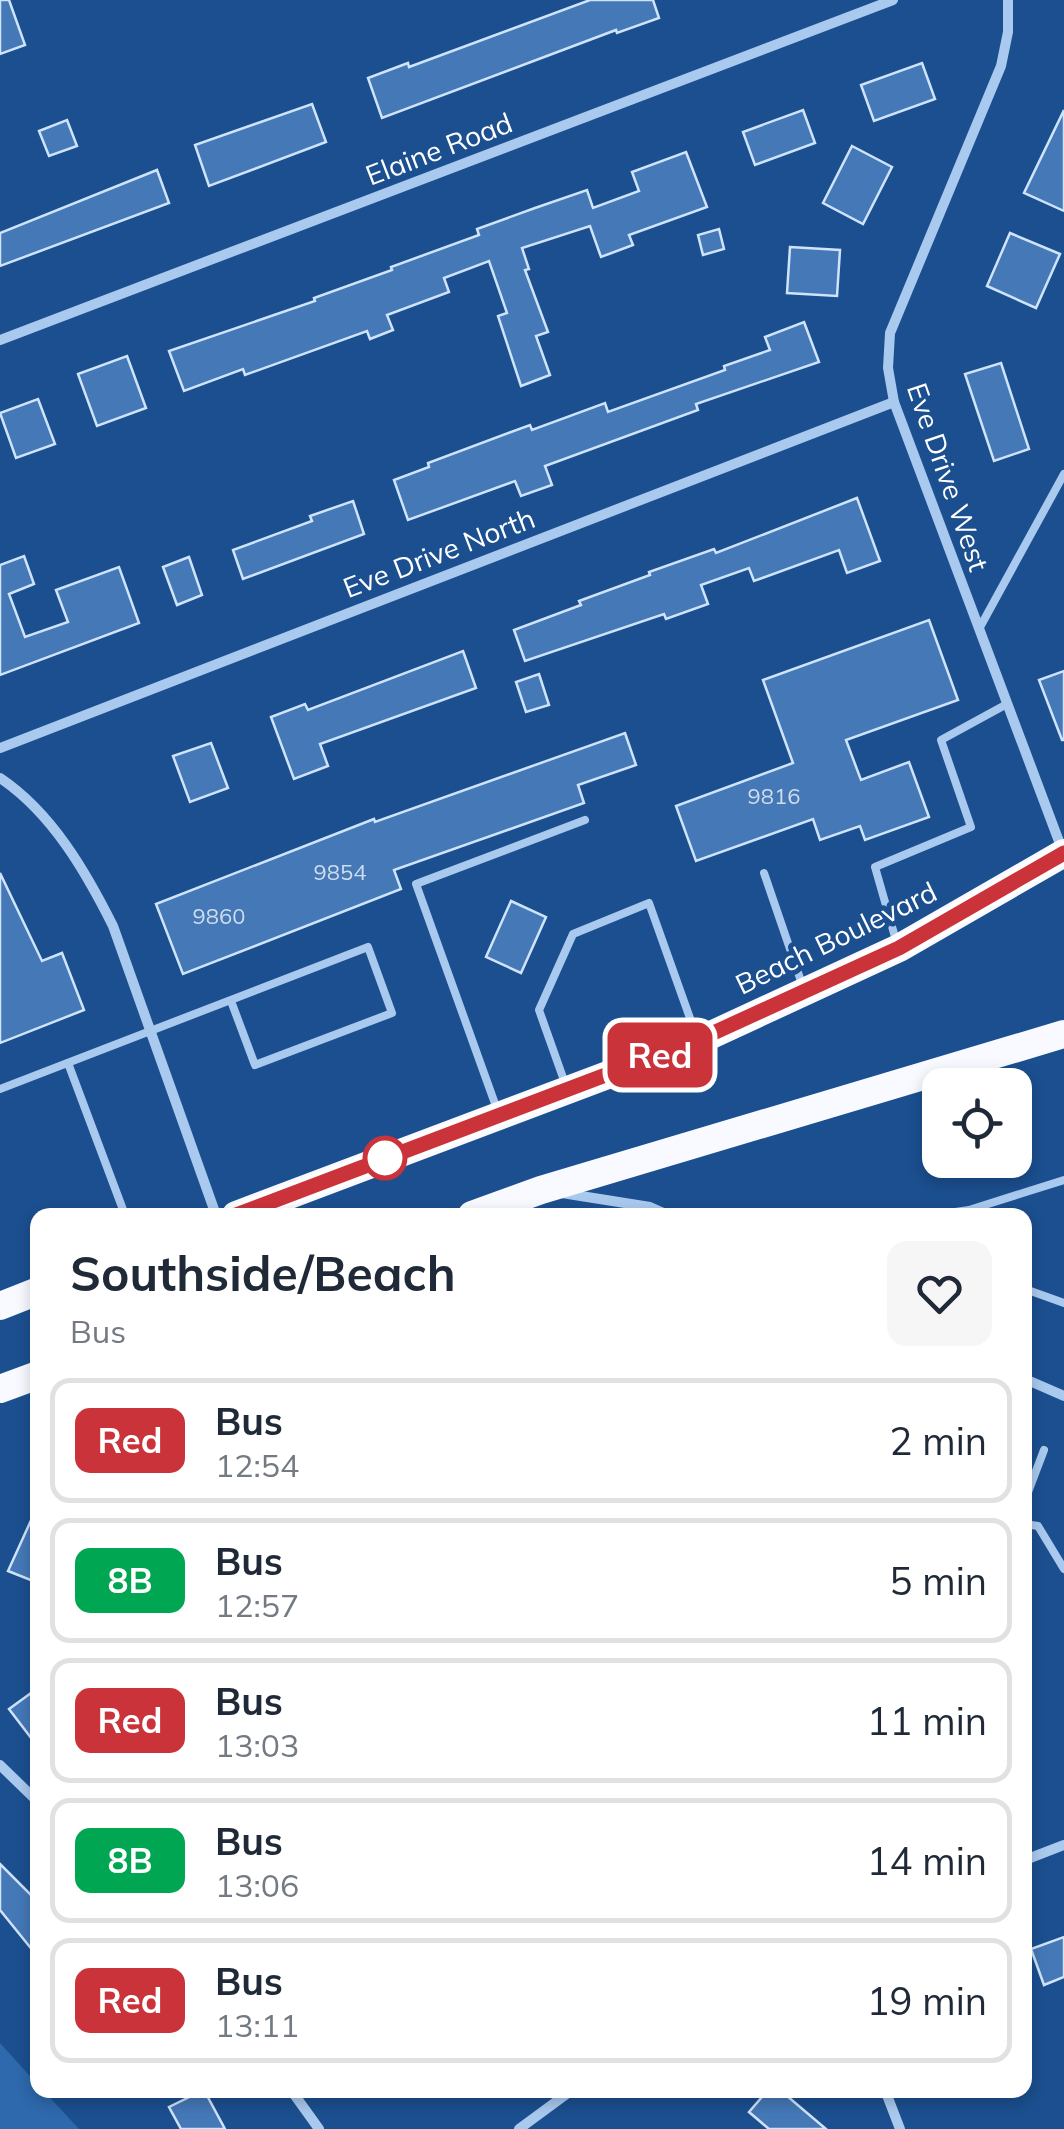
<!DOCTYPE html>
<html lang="en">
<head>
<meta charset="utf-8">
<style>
	body { margin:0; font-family:Mulish,sans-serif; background:#f6f6f7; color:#1f2937; height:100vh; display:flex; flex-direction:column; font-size:38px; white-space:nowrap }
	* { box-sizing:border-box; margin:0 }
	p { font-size:32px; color:#747a83 }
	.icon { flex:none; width:55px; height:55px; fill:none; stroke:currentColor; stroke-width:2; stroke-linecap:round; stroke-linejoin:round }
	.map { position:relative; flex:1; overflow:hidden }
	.sheet { position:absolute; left:30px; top:1208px; width:1002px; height:890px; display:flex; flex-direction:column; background:#fff; border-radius:20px; box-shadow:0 5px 15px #0003 }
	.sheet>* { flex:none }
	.badge { padding:0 20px; border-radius:15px; font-size:35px; line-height:65px }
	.fabs { position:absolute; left:922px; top:1068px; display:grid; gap:20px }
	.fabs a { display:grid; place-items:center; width:110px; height:110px; border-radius:20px; background:#fff; box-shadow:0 5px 15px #0003; font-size:50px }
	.map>.badge { position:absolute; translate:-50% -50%; box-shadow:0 0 0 5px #fff }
	.round { display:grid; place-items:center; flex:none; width:105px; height:105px; border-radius:20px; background:#f6f6f7 }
	.summary { display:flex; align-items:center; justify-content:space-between; height:170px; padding:0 40px }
	h1 { font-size:48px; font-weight:700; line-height:75px }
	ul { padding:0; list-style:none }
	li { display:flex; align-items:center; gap:30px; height:125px; margin:0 20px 15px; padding:0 20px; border:5px solid #e0e1e3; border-radius:20px }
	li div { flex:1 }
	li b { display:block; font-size:38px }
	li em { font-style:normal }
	li .badge { min-width:110px; font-weight:700; text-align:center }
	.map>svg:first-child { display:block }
</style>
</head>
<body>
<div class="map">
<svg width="1064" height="2129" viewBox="0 0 1064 2129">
	<rect width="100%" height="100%" fill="#1b4f8f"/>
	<polygon fill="#2e69ad" points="0,2043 37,2084 38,2090 43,2090 79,2129 0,2129"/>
	<g fill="#4478b7" stroke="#cfe3fa" stroke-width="2.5">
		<polygon points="0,0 9,0 25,45 0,54"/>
		<polygon points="590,0 653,0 659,18 617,33 616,30 382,118 368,78 408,63 409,67"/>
		<polygon points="922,63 935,99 874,121 861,85"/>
		<polygon points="312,104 326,142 209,186 195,145"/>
		<polygon points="803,110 815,143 755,165 743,132"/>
		<polygon points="1064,110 1064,211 1024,193"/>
		<polygon points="67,120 77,146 49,156 39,131"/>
		<polygon points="852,146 892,167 863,224 823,203"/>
		<polygon points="686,152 707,207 629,235 633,245 601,257 590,226 522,248 529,269 525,270 548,332 536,336 550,375 521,386 498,316 507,313 489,261 444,278 449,292 387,315 393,330 370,339 367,331 245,375 243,369 184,391 169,351 315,301 314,298 392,270 391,267 479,235 477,229 535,208 587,190 593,208 639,191 632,172"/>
		<polygon points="157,170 169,203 0,266 0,233"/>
		<polygon points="719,229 724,249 703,255 698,235"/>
		<polygon points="1010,233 1060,254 1036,308 987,286"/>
		<polygon points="790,247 840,250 837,296 787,293"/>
		<polygon points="804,322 819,362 696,404 698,410 545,466 552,485 521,496 515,481 408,520 394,480 429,467 428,463 530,425 532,430 605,403 608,412 725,370 724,366 770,350 765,337"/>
		<polygon points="127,356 146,408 97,426 78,374"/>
		<polygon points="1001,363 1029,449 994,461 965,374"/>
		<polygon points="38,399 55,444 16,458 0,413"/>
		<polygon points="857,498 880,561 847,573 839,550 754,581 749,568 701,585 708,604 666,619 664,614 525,661 514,630 581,605 579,601 650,575 649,572 714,549 716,553"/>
		<polygon points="353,501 364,534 243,579 233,550 312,521 310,516"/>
		<polygon points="24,556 34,584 9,594 25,637 68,622 56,590 119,567 139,623 0,675 0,565"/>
		<polygon points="189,557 202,595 177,605 163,567"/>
		<polygon points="929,620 958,700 846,740 861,780 909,762 929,817 865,840 860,826 820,840 813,819 696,861 676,806 793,763 763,680"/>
		<polygon points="463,651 476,688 320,744 328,766 294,779 271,717 305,704 308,710"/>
		<polygon points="1064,671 1064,740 1062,740 1039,680"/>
		<polygon points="539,674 549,705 526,712 516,682"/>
		<polygon points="625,733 636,765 578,785 584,803 394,870 401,889 183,974 156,904 374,819 375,822"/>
		<polygon points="211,743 228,788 190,802 173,756"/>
		<polygon points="0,873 42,961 62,953 84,1010 0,1043"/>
		<polygon points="511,901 546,917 521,973 486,957"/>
		<polygon points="38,1505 38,1583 8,1571"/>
		<polygon points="38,1688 38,1747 9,1709"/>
		<polygon points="0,1864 38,1902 38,1957 0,1910"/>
		<polygon points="1064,1937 1064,1977 1044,1985 1031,1949"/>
		<polygon points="204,2090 225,2129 181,2129 169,2107"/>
		<polygon points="768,2090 780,2090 826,2129 769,2129 749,2112"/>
	</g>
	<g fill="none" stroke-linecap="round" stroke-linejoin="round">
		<g stroke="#a9c9ee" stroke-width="8">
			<polyline points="979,629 1064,474"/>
			<polyline points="764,873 802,984"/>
			<polyline points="897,944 875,867 971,827 941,740 1007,704"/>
			<polyline points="68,1063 125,1215"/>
			<polyline points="566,1086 539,1010 573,934 649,903 696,1035"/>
			<polyline points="0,1089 368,947 392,1013 255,1065 231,1001"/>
			<polyline points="498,1112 416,884 585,820"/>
			<polyline points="935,1215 969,1210 1064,1180"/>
			<polyline points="1025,1289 1064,1303"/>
			<polyline points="1025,1500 1044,1450"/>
			<polyline points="1025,1524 1038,1526 1064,1569"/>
		</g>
		<g stroke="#a9c9ee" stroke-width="10">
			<polyline points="1008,0 1008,32 1001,66 890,333 888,368 894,402 1063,852"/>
			<polyline points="0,340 893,0"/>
			<polyline points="0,748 894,402"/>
			<path d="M0,778c52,35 86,94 113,148l103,289"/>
			<polyline points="562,1193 650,1207 668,1215"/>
			<polyline points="1025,1379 1064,1396"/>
			<polyline points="0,1765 38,1802"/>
			<polyline points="1025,1860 1064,1845"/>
			<polyline points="291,2090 319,2129"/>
			<polyline points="885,2090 900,2129"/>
			<polyline points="519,2129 572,2090"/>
		</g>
		<g stroke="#f8faff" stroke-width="28">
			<polyline points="236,1215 698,1041 899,948 1064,853"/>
			<polyline points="472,1215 541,1190 1064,1034"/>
			<polyline points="0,1306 38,1291"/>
			<polyline points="0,1389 38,1375"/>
		</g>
	</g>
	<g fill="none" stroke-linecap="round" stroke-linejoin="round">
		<defs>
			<polyline id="line" points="236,1215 698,1040 899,948 1064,853"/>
		</defs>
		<use href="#line" stroke="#fff" stroke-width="22"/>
		<use href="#line" stroke="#cb333b" stroke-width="15"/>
	</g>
	<circle fill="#fff" stroke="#cb333b" stroke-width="5" cx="385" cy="1158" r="20"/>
	<g text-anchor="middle" stroke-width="10" stroke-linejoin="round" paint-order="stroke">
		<g font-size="22" fill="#d0dded">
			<text x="774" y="804">9816</text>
			<text x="340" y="880">9854</text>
			<text x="219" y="924">9860</text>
		</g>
		<g font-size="28" fill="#fff" stroke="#1b4f8f">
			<text transform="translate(439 149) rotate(-21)" y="10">Elaine Road</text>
			<text transform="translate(948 477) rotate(71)" y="10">Eve Drive West</text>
			<text transform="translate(439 553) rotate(-21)" y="10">Eve Drive North</text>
			<text transform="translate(836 938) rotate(-26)" y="10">Beach Boulevard</text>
		</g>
	</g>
</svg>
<div class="fabs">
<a><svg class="icon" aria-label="locate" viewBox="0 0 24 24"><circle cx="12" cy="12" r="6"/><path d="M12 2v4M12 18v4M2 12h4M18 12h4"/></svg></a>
</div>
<b class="badge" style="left:660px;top:1055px;background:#cb333b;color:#fff">Red</b>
<section class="sheet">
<div class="summary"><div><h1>Southside/Beach</h1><p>Bus</p></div><a class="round"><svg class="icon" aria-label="heart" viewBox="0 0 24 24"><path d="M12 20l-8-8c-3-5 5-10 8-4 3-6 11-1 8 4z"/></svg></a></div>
<ul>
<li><span class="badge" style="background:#cb333b;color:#fff">Red</span><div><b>Bus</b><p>12:54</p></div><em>2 min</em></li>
<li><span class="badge" style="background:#00a651;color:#fff">8B</span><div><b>Bus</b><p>12:57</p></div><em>5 min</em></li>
<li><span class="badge" style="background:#cb333b;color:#fff">Red</span><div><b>Bus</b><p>13:03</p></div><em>11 min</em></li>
<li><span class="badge" style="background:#00a651;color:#fff">8B</span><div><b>Bus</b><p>13:06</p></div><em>14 min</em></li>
<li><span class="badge" style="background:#cb333b;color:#fff">Red</span><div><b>Bus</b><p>13:11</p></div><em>19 min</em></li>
</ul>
</section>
</div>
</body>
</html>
